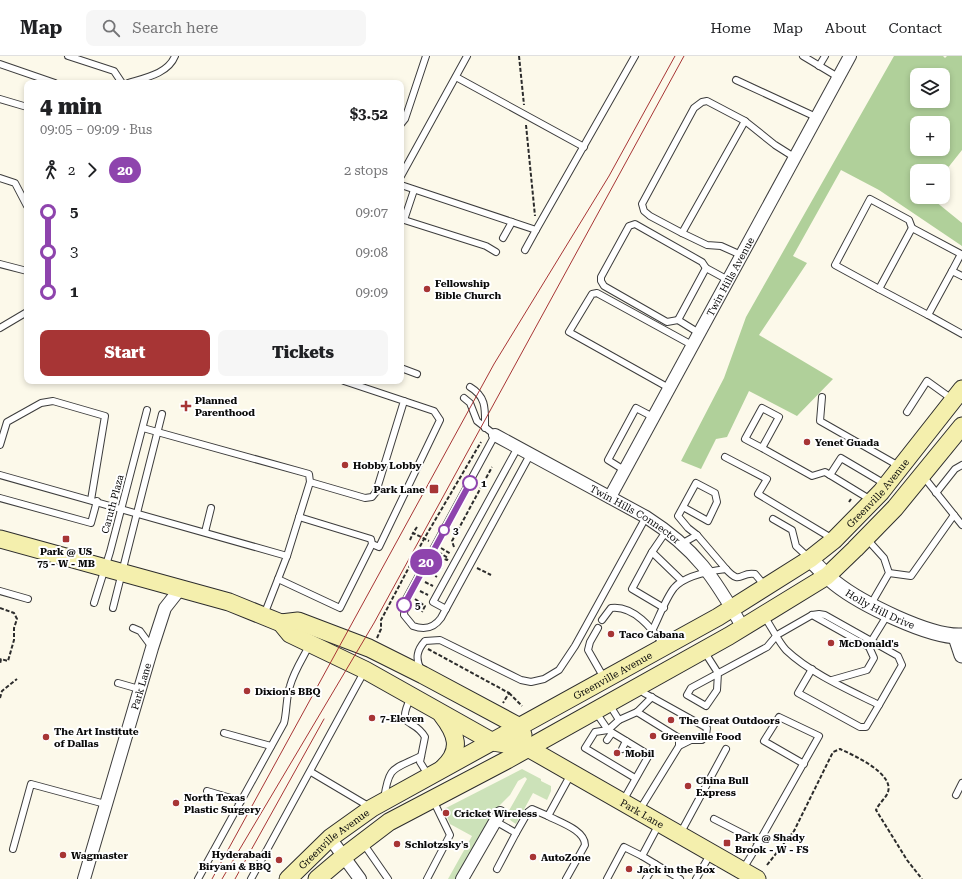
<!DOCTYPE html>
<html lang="en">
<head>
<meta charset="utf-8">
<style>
	body { margin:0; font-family:"Roboto Serif",serif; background:#f6f6f6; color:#202124; height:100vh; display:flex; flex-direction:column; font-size:15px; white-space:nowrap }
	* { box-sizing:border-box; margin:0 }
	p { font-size:13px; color:#757577 }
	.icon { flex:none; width:22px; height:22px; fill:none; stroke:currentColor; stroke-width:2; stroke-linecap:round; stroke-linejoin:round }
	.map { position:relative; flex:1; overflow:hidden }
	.details { position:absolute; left:24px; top:24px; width:380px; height:304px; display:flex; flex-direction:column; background:#fff; border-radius:8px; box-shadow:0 2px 6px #0003 }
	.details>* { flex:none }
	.badge { padding:0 8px; border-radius:13px; font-size:14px; line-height:26px }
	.fabs { position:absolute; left:910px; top:12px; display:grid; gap:8px }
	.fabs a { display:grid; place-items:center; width:40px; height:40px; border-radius:8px; background:#fff; box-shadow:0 2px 6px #0003; font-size:20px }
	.map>.badge { position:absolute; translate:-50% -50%; box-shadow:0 0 0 2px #fff }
	.legs { display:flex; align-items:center; gap:6px; height:44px; padding:0 16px; font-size:13px }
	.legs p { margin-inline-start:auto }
	.overview { display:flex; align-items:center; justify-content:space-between; height:68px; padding:0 16px }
	h1 { font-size:22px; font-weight:800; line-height:30px }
	.action { display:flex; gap:8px; margin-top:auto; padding:8px 16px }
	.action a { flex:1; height:46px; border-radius:8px; background:#a73535; color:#fff; font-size:16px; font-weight:800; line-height:46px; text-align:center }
	.action a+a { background:#f6f6f6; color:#202124 }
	ul { padding:0 16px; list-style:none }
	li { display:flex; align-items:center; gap:14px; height:40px; font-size:15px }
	li i { display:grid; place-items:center; width:6px; height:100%; margin:0 5px; background:currentColor }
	li i::after { content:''; width:10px; height:10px; margin:-5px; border:3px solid; border-radius:50%; background:#fff }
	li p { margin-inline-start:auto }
	li:first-child i { background:linear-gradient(#0000 50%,currentColor 0) }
	li:last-child i { background:linear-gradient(currentColor 50%,#0000 0) }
	header { display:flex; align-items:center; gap:24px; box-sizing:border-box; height:56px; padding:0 20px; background:#fff; border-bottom:1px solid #e0e0e0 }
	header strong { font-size:19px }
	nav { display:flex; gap:22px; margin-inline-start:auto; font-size:14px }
	.search { width:280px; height:36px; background:#f6f6f6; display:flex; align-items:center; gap:10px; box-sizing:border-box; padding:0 14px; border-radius:8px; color:#757577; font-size:15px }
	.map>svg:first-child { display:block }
</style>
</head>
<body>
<header>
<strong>Map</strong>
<div class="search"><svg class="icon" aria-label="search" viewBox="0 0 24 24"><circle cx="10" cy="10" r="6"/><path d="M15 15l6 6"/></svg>Search here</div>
<nav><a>Home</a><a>Map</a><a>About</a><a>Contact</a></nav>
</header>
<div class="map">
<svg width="962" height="823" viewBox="0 0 962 823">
	<rect width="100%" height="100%" fill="#fcf9ea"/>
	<path fill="#cce2b9" d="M522,713l19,10v2l10,5v5l-4,9 -14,-7 -17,31c-5,-3 -7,-4 -9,-10l20,-35 -2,-2 -7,4 -8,14 -16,16 -39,68h-7l24,-43 -22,-12 -6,-15z"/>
	<path fill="#b0d09a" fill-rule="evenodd" d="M894,0h49l2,2 2,-2h15v94l-19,24v-3h-26v26h13l32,26v23l-83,-56 -38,-20 -48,86 14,7 -48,72 74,44 -36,37 -48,-25 -22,46 -11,2 -15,30 -20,-8 43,-83 22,-61zM917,19h26v26h-26zM917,67h26v26h-26z"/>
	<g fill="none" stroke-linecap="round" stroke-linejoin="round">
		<defs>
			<g id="service">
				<polyline points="68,0 114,15 122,27"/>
				<polyline points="803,0 838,21"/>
				<polyline points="0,8 55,27"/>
				<polyline points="819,10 825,0"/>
				<polyline points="456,21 584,91"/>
				<polyline points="736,24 816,61"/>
				<path d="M128,27c16,-5 40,-9 47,-27"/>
				<polyline points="0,43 27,51"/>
				<polyline points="401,68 405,63 426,0"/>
				<polyline points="401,120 467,0"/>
				<polyline points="0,122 15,127 27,150"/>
				<polyline points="401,129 536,174 635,0"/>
				<polyline points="401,163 486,190 496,196"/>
				<polyline points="404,164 414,134"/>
				<polyline points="682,177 745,65"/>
				<polyline points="503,182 512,166"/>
				<polyline points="525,194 536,174"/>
				<polyline points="741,199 721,190 707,189 682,177 650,160 644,155 642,148 694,52 702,46 707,45 745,65 775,89 794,101"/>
				<polyline points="0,208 27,215"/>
				<polyline points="962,220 952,215 928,259 962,278"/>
				<polyline points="879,233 835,209 870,143 909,164 912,172"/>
				<polyline points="928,259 879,233 912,172 961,198 952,215"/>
				<polyline points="678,264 667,266 604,230 601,225 601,221 629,170 635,168 702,206 706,212"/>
				<polyline points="0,272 27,256"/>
				<polyline points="699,277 678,264 706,212 728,224"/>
				<polyline points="401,312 417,318"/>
				<path d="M470,331c17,10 15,23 15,41"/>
				<polyline points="669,332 569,276 592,238 597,237 692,289"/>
				<polyline points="822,341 820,365 899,410"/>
				<path d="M464,342l6,5 7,18 18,14 -90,166 -1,14 9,11c11,4 21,2 28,-8l90,-165"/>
				<polyline points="907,356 927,325 952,343"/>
				<polyline points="143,372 309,418 310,426 287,500"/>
				<polyline points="0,389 7,366 41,347 53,345 105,360 91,444"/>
				<polyline points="762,392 745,383 762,352 779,361 762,392 812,420 825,416 830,419"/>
				<polyline points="725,401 767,423 758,438 833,483"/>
				<polyline points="624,414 608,404 636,352 653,361"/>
				<polyline points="0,419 287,500 264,559"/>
				<polyline points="923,420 962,469"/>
				<polyline points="310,426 365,442 372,441 376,436 404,345 344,325"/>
				<polyline points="936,437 955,413 962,409"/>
				<polyline points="0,442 91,467 97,445"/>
				<polyline points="871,444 830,419 841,402 885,428"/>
				<polyline points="683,451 708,465 717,446 715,437 696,427 678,460 688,472 697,479"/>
				<polyline points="773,463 792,474 796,490 809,502"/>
				<polyline points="205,476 211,452"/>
				<polyline points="866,482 884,502 889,517 871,548"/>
				<polyline points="683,487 697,479 726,513"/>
				<polyline points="372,488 379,491 440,364 434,355 404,345"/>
				<polyline points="652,496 682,525"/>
				<polyline points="889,517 911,520 954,459"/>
				<polyline points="278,523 340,552 372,488 371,483 299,461"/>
				<polyline points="0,535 28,543"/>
				<polyline points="94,547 110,496 147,354"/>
				<polyline points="113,552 162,358"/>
				<polyline points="664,552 632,533 652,496 667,474"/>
				<polyline points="446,553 433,546 518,391"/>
				<polyline points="812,559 869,591 874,602 867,614 832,624"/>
				<path d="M602,564l9,-12c23,-3 41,21 53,37"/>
				<polyline points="133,572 140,575 151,590"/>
				<polyline points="598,572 590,586 588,594 604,622"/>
				<path d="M653,573c6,-12 13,-31 21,-41 11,-13 36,-17 52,-19 15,17 14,2 29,5l10,12"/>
				<polyline points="872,584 888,558"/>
				<path d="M704,595l14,22 -1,17 -11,16 -19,-11 4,-7 76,-41 10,-12 35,-20 7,-1 6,1 73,41 4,9 -23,40c-30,-15 -69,-32 -93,-55 -7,-7 -15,-24 -22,-34"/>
				<polyline points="812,613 798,637 860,671 866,671 879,649"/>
				<path d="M421,614c-6,-12 -4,-20 4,-29l15,-1 81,40 10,2 13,-3 15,-9 16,-24 71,-129"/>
				<polyline points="118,627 139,633"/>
				<polyline points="639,632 644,637 707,672 706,679 702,684 691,684 679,690"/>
				<path d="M411,641c-16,33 3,20 14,40l-5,25 8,13"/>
				<polyline points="609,648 619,664 637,656 652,641"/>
				<polyline points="595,655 608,674 649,699 623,745"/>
				<polyline points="637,656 679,682 679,690 639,755"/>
				<polyline points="619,664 608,674 595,676 585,692 635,722"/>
				<polyline points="224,677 271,690"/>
				<polyline points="607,684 612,677"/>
				<polyline points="622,693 626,685"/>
				<polyline points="311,716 370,751"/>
				<polyline points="207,735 241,745"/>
				<polyline points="956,739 962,727"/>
				<path d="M384,743c5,-34 9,-29 37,-43"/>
				<path d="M548,760c11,6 37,14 37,29l-19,34"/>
				<polyline points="714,763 759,786"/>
				<polyline points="495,765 516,777 528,756 532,753 548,760 571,718"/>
				<polyline points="659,768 642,800 680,823"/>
				<polyline points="680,778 726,693"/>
				<polyline points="363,787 388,823"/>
				<polyline points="13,793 31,728 105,748"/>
				<polyline points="497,813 516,777"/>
				<polyline points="743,813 751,800 819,680 779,661 764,685 804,708"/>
				<path d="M198,823l86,-156c3,-12 2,-26 6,-37 4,-15 13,-28 20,-42"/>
				<polyline points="251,823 364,616"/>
				<polyline points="427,823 450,779 433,744"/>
				<polyline points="607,823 624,791 642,800"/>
				<polyline points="646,823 655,808"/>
				<polyline points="696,823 711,797"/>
			</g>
			<g id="minor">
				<path id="s1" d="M495,379l151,82c50,32 68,60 97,111"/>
				<path id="s2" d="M610,441l240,-441"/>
				<polyline points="330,782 360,823"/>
				<path id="s3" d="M84,823l68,-231 13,-40 15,-19"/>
				<polyline points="462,823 500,757"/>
			</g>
			<g id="tertiary">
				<path id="s4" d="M810,503c8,8 16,17 25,24 25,20 95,55 127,53"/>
				<polyline points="956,581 962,599"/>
			</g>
			<g id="secondary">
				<path id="s5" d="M0,483l229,63 52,21 9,11 75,36 128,72 35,6 229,131"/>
				<polyline points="281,567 298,565 369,592 423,619 520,671 523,679"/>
				<path d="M442,659c14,18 21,35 1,53"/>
				<path id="s6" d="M288,823l42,-41 42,-30 346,-191 92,-58 24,-19 47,-48 81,-103"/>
				<polyline points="317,823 343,801 389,766 507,704 729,580 827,520 855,493 895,452 962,370"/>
			</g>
		</defs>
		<use href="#service" stroke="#3d3d3d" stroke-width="8"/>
		<use href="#minor" stroke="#3d3d3d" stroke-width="14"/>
		<use href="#tertiary" stroke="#3d3d3d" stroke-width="17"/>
		<use href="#secondary" stroke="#2c2c2c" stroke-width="19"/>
		<g stroke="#2c2c2c" stroke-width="2" stroke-dasharray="4 2" stroke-linecap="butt">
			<polyline points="519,0 524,49"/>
			<polyline points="526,69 535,160"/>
			<polyline points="849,446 851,443"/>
			<polyline points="417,471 413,477 429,485"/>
			<polyline points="410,484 413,477"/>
			<polyline points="454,491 452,485 492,411"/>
			<polyline points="441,492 451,498"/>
			<polyline points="439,501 447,504 448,502 440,497"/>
			<polyline points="435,508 442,513"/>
			<polyline points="477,512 491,519"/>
			<polyline points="430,517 437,521"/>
			<polyline points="425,526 433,530"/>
			<polyline points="420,535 428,539"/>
			<polyline points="415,543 425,550 422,556"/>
			<polyline points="0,552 14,557 17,563 14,572 14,584 8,605 1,603 0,608"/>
			<polyline points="377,582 381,573 381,564 389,549 424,483 481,386"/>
			<polyline points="428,593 509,637 503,647"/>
			<polyline points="509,637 522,650"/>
			<polyline points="0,642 2,635 17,623"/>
			<path d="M767,809l27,-34 37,-75 2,-4 7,-3c13,6 54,24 48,43 -2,6 -9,11 -12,18l31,50 15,19"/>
		</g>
		<use href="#service" stroke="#fff" stroke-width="6"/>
		<use href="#minor" stroke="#fff" stroke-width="12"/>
		<use href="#tertiary" stroke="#fff" stroke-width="15"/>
		<use href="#secondary" stroke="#f4efad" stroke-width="17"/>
		<g stroke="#a73535" stroke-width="1">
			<polyline points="212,823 494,308 609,120 675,0"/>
			<polyline points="222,823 374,567 684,0"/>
			<polyline points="235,823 324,663"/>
		</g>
	</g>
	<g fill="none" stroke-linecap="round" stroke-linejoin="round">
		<defs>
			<polyline id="line-1" points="404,549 470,427"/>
		</defs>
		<use href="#line-1" stroke="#fff" stroke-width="9"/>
		<use href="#line-1" stroke="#8e44ad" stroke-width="6"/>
	</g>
	<g fill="#a73535" stroke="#fff" stroke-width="1.5">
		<circle cx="427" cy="233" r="4"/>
		<path d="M184 344h4v4h4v4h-4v4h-4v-4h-4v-4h4z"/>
		<circle cx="807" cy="386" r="4"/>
		<circle cx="345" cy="409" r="4"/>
		<rect x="429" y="428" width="10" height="10" rx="2"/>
		<rect x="62" y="479" width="8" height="8" rx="2"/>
		<circle cx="611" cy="578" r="4"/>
		<circle cx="831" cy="587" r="4"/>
		<circle cx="247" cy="635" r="4"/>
		<circle cx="372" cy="662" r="4"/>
		<circle cx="671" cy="664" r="4"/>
		<circle cx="653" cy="680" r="4"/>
		<circle cx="46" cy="681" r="4"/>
		<circle cx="617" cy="697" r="4"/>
		<circle cx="688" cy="730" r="4"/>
		<circle cx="176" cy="747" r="4"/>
		<circle cx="446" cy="757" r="4"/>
		<rect x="723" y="783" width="8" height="8" rx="2"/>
		<circle cx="397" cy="788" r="4"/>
		<circle cx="63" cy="799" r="4"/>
		<circle cx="533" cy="801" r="4"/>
		<circle cx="279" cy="804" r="4"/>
		<circle cx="629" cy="813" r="4"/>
	</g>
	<g fill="#fff" stroke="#8e44ad" stroke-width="2">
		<circle cx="470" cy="427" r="7"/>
		<circle cx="444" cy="474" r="5"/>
		<circle cx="404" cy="549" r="7"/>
	</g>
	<g text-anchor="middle" stroke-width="4" stroke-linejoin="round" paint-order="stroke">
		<g font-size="10" fill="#0a0a0a" stroke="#fff">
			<text dy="4" stroke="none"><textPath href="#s2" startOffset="251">Twin Hills Avenue</textPath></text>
			<text dy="4" stroke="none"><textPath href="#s6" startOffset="709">Greenville Avenue</textPath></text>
			<text transform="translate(112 448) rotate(-75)" y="4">Caruth Plaza</text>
			<text dy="4" stroke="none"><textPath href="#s1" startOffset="161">Twin Hills Connector</textPath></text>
			<text dy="4" stroke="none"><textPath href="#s4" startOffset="87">Holly Hill Drive</textPath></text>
			<text dy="4" stroke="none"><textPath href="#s6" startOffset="385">Greenville Avenue</textPath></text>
			<text dy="4" stroke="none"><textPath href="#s3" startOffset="201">Park Lane</textPath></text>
			<text dy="4" stroke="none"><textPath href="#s5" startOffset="705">Park Lane</textPath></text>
			<text dy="4" stroke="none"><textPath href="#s6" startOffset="61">Greenville Avenue</textPath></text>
		</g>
		<g font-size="10" font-weight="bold" fill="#0a0a0a" stroke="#fff" text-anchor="start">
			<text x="435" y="231">Fellowship<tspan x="435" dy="12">Bible Church</tspan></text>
			<text x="195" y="348">Planned<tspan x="195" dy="12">Parenthood</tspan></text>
			<text x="815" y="390">Yenet Guada</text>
			<text x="353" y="413">Hobby Lobby</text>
			<text x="425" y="437" text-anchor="end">Park Lane</text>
			<text x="66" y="499" text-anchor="middle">Park @ US<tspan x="66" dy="12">75 - W - MB</tspan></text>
			<text x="619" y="582">Taco Cabana</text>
			<text x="839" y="591">McDonald's</text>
			<text x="255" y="639">Dixion's BBQ</text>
			<text x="380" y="666">7-Eleven</text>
			<text x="679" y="668">The Great Outdoors</text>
			<text x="54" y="679">The Art Institute<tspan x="54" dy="12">of Dallas</tspan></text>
			<text x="661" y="684">Greenville Food</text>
			<text x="625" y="701">Mobil</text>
			<text x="696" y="728">China Bull<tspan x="696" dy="12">Express</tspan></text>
			<text x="184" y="745">North Texas<tspan x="184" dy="12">Plastic Surgery</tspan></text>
			<text x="454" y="761">Cricket Wireless</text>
			<text x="735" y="785">Park @ Shady<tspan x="735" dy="12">Brook - W - FS</tspan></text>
			<text x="405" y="792">Schlotzsky's</text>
			<text x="271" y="802" text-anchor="end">Hyderabadi<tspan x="271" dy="12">Biryani &amp; BBQ</tspan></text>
			<text x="71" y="803">Wagmaster</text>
			<text x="541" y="805">AutoZone</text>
			<text x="637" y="817">Jack in the Box</text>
		</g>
		<g font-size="10" font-weight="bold" fill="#0a0a0a" stroke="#fff" text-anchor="start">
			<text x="481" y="431">1</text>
			<text x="453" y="478">3</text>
			<text x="415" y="553">5</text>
		</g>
	</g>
</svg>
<div class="fabs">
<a><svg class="icon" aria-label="layers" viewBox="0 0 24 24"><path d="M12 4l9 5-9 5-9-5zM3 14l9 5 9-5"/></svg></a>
<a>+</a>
<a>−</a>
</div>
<b class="badge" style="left:426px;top:506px;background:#8e44ad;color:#fff">20</b>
<section class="details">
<div class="overview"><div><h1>4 min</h1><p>09:05 – 09:09 · Bus</p></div><b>$3.52</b></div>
<div class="legs"><svg class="icon" aria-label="walk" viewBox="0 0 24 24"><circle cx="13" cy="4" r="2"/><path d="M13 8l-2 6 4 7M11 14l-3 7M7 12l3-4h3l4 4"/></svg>2<svg class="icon" aria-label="forward" viewBox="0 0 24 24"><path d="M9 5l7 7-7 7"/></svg><b class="badge" style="background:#8e44ad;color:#fff">20</b><p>2 stops</p></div>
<ul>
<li><i style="color:#8e44ad"></i><b>5</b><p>09:07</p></li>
<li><i style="color:#8e44ad"></i><span>3</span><p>09:08</p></li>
<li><i style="color:#8e44ad"></i><b>1</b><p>09:09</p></li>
</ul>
<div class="action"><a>Start</a><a>Tickets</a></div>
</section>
</div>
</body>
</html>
